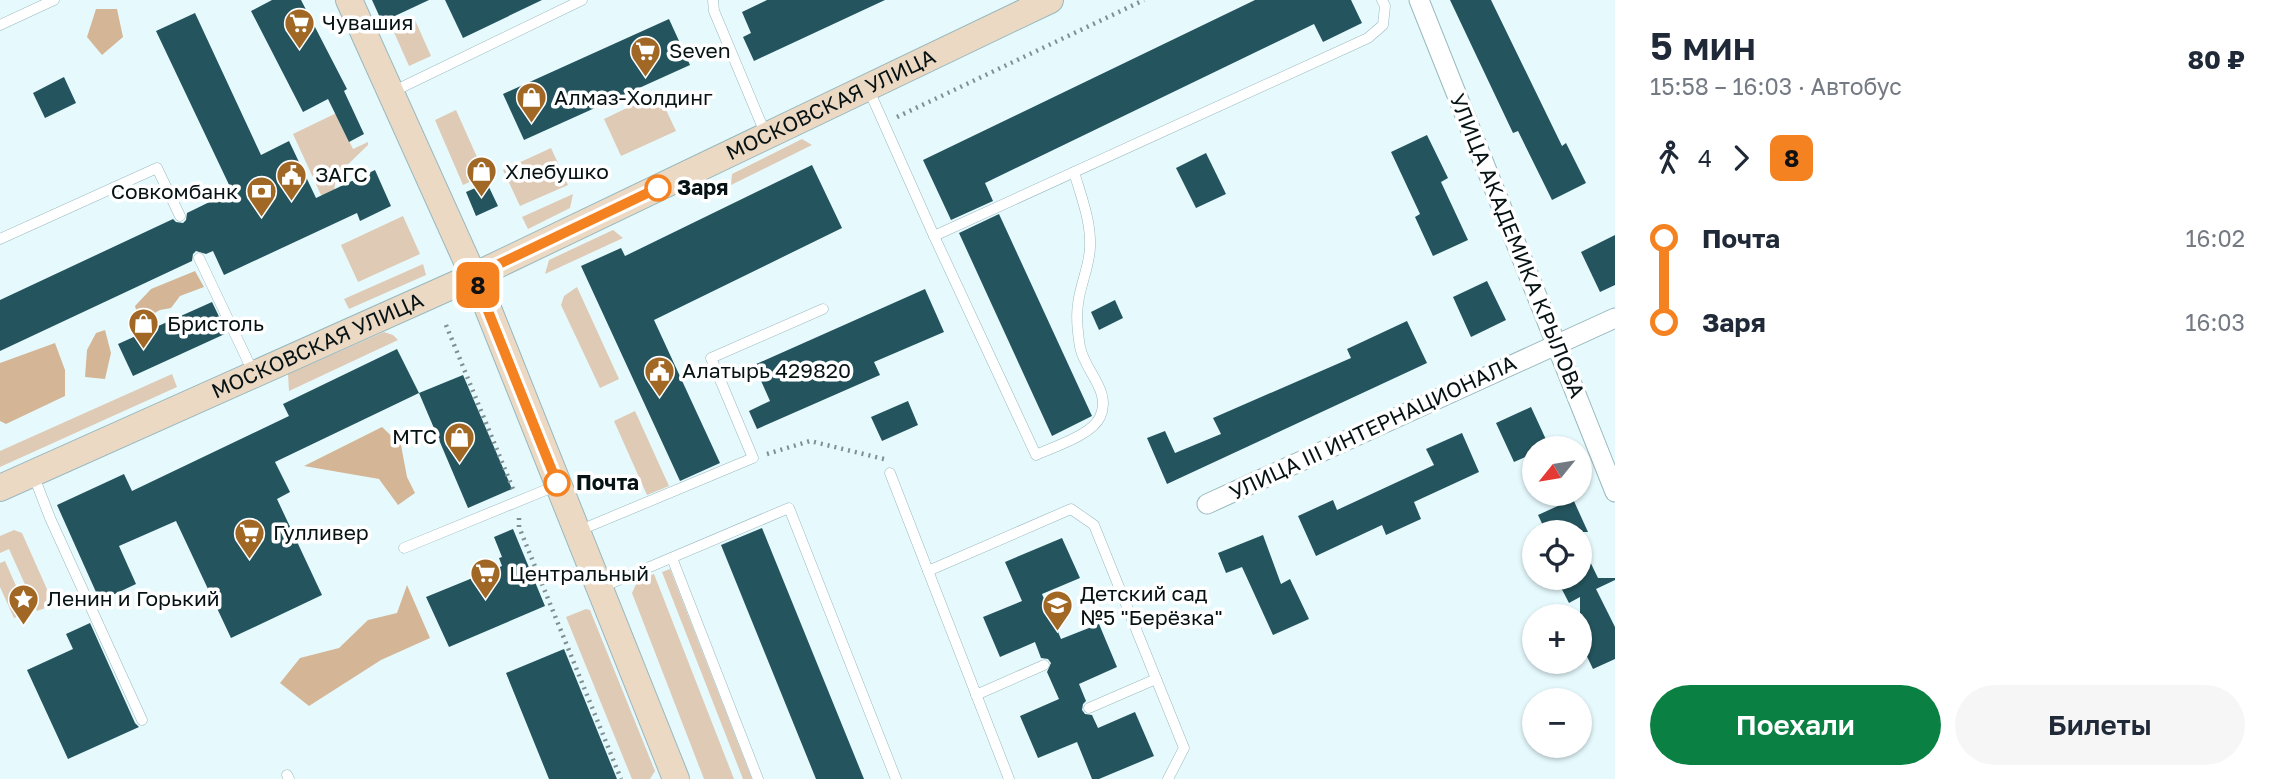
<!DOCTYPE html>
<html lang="ru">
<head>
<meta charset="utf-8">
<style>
	body { margin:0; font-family:"Golos Text",sans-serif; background:#f6f6f7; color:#1f2937; height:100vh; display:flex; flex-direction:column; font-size:26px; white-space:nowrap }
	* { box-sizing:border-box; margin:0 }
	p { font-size:23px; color:#747a83 }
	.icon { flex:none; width:38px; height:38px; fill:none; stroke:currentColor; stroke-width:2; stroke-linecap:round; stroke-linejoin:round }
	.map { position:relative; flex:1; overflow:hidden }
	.panel { display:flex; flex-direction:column; background:#fff; width:665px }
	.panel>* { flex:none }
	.badge { padding:0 14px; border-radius:10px; font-size:24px; line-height:46px }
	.needle { width:46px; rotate:240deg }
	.tools { position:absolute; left:1522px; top:436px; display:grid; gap:14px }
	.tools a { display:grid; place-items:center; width:70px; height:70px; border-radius:50%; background:#fff; box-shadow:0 2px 5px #0004; font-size:35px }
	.map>.badge { position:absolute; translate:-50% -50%; box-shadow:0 0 0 4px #fff }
	.legs { display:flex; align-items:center; gap:10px; height:77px; padding:0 35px; font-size:23px }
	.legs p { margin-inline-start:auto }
	.headline { display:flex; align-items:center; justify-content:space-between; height:119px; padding:0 35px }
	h1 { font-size:38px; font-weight:600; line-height:52px }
	.primary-button { display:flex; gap:14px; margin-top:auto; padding:14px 35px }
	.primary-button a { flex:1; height:80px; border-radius:42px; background:#0b8043; color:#fff; font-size:28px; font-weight:600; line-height:80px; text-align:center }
	.primary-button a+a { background:#f6f6f7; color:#1f2937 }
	ul { padding:0 35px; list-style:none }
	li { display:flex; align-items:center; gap:24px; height:84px; font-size:26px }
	li i { display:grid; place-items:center; width:10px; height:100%; margin:0 9px; background:currentColor }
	li i::after { content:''; width:18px; height:18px; margin:-9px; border:5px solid; border-radius:50%; background:#fff }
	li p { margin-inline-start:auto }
	li:first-child i { background:linear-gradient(#0000 50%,currentColor 0) }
	li:last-child i { background:linear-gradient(currentColor 50%,#0000 0) }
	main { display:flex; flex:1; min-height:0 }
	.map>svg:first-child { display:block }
</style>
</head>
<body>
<main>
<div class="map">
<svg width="1615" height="779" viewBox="0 0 1615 779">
	<rect width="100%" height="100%" fill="#e6fafe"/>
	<g fill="#decab5">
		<polygon points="415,20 431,56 409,66 393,30"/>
		<polygon points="658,93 676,131 621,156 604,119"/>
		<polygon points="351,106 355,115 340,123 353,149 368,142 368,145 336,176 332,206 327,208 293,134"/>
		<polygon points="456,110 485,175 463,185 435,120"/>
		<polygon points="802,139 812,145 731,185 732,174"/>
		<polygon points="551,148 568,185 520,206 503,170"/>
		<polygon points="573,194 570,208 528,229 522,217"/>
		<polygon points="403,216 420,254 358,282 341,245"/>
		<polygon points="613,230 623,238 545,274 549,260"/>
		<polygon points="423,264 426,275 349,309 344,299"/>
		<polygon points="577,287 619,379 600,388 561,305 564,296"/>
		<polygon points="384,332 393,335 398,340 289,391 288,374"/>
		<polygon points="172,374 177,387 0,467 0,451"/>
		<polygon points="635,411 669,486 647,495 614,421"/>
		<polygon points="14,530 22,533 54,605 37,611 9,549 0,553 0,536"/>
		<polygon points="5,561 28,613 14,618 0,587 0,563"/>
		<polygon points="670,569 752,779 743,779 662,572"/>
		<polygon points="654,574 734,779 704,779 632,593 638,580"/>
		<polygon points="586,609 590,610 655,771 650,779 632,779 566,617"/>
	</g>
	<g fill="#d4b697">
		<polygon points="96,9 117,9 123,37 102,55 87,37"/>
		<polygon points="195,271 204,287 180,296 171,308 160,310 139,322 135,306 151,289"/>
		<polygon points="105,330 111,353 105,379 85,377 87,350 96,333"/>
		<polygon points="55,343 65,370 65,396 6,424 0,421 0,363"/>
		<polygon points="382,427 401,445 407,477 415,493 398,505 379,479 304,466"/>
		<polygon points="407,585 430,638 381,660 309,706 280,683 300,658 339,648 368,620 397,613"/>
	</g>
	<g fill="#24545d">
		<polygon points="272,0 301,0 347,89 344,91 364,134 349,142 328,99 303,112 251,11"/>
		<polygon points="372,0 429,0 382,22"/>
		<polygon points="445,0 542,0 463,38"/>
		<polygon points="767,0 885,0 754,61 743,37 751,33 742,12"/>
		<polygon points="1255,0 1351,0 1362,23 1323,42 1314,24 985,183 993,201 951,220 923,160"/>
		<polygon points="1450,0 1491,0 1562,146 1566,143 1586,183 1552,200 1518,131 1513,133"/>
		<polygon points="195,13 261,155 289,141 316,198 375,170 391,206 360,221 357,213 224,275 213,251 206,254 196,251 193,254 192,261 0,351 0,300 173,219 176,222 183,223 186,220 187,213 232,191 156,31"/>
		<polygon points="669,19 690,65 524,140 503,94"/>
		<polygon points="64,77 76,103 45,118 33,93"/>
		<polygon points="1427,135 1448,178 1441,182 1468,240 1433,256 1415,217 1420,214 1391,152"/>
		<polygon points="1206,153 1226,194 1196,208 1176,168"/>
		<polygon points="812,165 842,228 654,320 720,463 680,481 581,266 621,248 625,256"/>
		<polygon points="487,183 498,206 476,216 466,192"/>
		<polygon points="999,214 1092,416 1052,436 959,233"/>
		<polygon points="1615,235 1615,285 1600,292 1581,252"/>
		<polygon points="1487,281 1506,320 1471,337 1453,297"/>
		<polygon points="925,289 944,332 874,362 880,375 757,429 749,411 770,401 754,365"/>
		<polygon points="1115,300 1123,318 1099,330 1091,312"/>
		<polygon points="212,302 227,333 133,376 118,344"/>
		<polygon points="1407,321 1427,363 1167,484 1147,438 1165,431 1175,453 1221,434 1213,418 1351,358 1347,349"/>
		<polygon points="397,349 419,393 275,462 290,492 277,499 322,595 231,638 176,521 119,546 136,584 100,601 57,505 124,474 132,491 289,416 283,404"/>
		<polygon points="463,375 512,489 468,508 419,393"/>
		<polygon points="908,401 918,425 882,441 871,417"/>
		<polygon points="1531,407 1549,446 1535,448 1535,453 1514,462 1496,423"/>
		<polygon points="1462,433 1479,472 1414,502 1421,519 1386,535 1382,525 1316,556 1298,516 1333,500 1337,510 1434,465 1426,449"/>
		<polygon points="1573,499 1588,532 1546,532 1538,515"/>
		<polygon points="762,528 864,779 816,779 721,545"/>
		<polygon points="513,529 545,606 449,647 426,597 502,566 499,558 502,557 494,537"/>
		<polygon points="1263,535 1281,584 1290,579 1309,619 1273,635 1242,567 1226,573 1218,553"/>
		<polygon points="1062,538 1080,578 1042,594 1061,639 1099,624 1117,667 1079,684 1086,701 1083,704 1082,710 1085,714 1092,715 1098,728 1135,712 1154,756 1099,779 1092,779 1077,742 1038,758 1020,716 1059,699 1047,672 1051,663 1048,659 1041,658 1035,642 1000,657 983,617 1022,601 1005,562"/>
		<polygon points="1580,541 1598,578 1615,578 1615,580 1596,589 1615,627 1615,659 1593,669 1580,642 1580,597 1569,603 1556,578 1580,578"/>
		<polygon points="90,623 135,723 139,727 68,759 27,670 73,649 66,634"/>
		<polygon points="564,649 617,779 549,779 506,673"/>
	</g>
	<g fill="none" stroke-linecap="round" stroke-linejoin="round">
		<defs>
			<g id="lane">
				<polyline points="713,0 714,11 766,135"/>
				<polyline points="0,25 54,0"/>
				<polyline points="868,88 934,236 1368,38 1383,25 1385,6 1382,0"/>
				<polyline points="392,92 582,0"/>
				<path d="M934,236l102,219c17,-8 56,-20 64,-38 12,-26 -15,-45 -20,-70 -2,-12 -4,-30 -2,-43 2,-19 12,-39 12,-58 1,-25 -9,-50 -16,-74"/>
				<polyline points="0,239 157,168 180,216"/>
				<polyline points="199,258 254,374"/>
				<polyline points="890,473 1009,779"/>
				<polyline points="33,474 50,518 142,720"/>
				<polyline points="578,531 753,458 711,358 823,309"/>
				<polyline points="404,548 558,485"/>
				<polyline points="672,558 758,779"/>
				<polyline points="928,571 1071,509 1094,525 1184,748 1168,779"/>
				<polyline points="600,588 789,508 896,779"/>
				<polyline points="976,695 1044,665"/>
				<polyline points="1089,708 1156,679"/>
				<polyline points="287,775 289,779"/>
			</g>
			<g id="street">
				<polyline points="1419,0 1615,492"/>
				<polyline points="1207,504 1615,318"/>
			</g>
			<g id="secondary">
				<polyline points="349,0 487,306 676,779"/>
				<path id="s1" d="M0,488l474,-212 576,-276"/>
			</g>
		</defs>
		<use href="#lane" stroke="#98b8be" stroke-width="11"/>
		<use href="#street" stroke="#98b8be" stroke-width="21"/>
		<use href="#secondary" stroke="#98b8be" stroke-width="28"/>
		<g stroke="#7f9093" stroke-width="4.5" stroke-dasharray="2 5" stroke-linecap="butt">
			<polyline points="897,117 1144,0"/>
			<polyline points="446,325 513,489"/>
			<polyline points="767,454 810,441 884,459"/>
			<polyline points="519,518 519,527 621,779"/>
		</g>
		<use href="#lane" stroke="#fff" stroke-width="10"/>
		<use href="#street" stroke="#fff" stroke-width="19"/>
		<use href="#secondary" stroke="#ecd9c3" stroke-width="26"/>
	</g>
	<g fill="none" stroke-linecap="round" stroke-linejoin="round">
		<defs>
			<polyline id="line-1" points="557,483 474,276 658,188"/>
		</defs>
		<use href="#line-1" stroke="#fff" stroke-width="16"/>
		<use href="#line-1" stroke="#f58220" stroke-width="10"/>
	</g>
	<defs>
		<symbol id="supermarket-pin" viewBox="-11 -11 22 30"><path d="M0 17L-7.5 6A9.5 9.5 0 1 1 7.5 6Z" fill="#a06824" stroke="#fff"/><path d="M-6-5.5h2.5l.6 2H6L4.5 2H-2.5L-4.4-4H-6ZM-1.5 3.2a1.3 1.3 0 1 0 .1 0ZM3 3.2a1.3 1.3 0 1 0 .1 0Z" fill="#fff"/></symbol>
		<symbol id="shop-pin" viewBox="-11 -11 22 30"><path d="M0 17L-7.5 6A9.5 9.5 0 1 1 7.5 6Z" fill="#a06824" stroke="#fff"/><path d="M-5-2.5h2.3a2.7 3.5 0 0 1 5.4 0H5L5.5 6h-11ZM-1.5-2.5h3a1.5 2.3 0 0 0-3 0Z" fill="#fff"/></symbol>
		<symbol id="civic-pin" viewBox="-11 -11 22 30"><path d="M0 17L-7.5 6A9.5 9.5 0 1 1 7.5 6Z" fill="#a06824" stroke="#fff"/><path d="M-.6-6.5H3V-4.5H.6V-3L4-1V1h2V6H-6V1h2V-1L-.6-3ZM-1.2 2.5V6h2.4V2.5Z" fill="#fff"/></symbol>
		<symbol id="bank-pin" viewBox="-11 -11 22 30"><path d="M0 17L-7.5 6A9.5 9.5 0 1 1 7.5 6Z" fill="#a06824" stroke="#fff"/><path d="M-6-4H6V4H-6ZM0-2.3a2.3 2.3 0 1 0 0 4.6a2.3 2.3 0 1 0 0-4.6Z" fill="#fff"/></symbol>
		<symbol id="sight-pin" viewBox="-11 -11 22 30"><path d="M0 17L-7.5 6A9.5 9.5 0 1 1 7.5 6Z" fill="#a06824" stroke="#fff"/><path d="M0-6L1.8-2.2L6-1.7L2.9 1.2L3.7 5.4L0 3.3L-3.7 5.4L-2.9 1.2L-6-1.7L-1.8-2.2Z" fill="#fff"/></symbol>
		<symbol id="school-pin" viewBox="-11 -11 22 30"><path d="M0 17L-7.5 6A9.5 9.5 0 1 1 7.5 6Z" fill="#a06824" stroke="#fff"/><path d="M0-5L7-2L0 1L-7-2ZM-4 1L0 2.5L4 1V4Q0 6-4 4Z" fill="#fff"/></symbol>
	</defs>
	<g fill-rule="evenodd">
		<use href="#supermarket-pin" x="282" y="6" width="35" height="47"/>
		<use href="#supermarket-pin" x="628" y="34" width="35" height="47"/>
		<use href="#shop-pin" x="514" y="80" width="35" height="47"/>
		<use href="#shop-pin" x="464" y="154" width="35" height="47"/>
		<use href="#civic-pin" x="274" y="158" width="35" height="47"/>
		<use href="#bank-pin" x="244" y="174" width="35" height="47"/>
		<use href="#shop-pin" x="126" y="306" width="35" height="47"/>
		<use href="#civic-pin" x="642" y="354" width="35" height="47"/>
		<use href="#shop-pin" x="442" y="420" width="35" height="47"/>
		<use href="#supermarket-pin" x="232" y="516" width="35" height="47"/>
		<use href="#supermarket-pin" x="468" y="556" width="35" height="47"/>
		<use href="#sight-pin" x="6" y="582" width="35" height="47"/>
		<use href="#school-pin" x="1040" y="588" width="35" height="47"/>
	</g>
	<g fill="#fff" stroke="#f58220" stroke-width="3.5">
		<circle cx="658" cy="188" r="12"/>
		<circle cx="557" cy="483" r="12"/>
	</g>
	<g text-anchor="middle" stroke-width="7" stroke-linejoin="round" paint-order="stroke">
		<g font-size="21" fill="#061214" stroke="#fff" text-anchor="start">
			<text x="322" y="30">Чувашия</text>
			<text x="669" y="58">Seven</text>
			<text x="554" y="105">Алмаз-Холдинг</text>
			<text x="505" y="179">Хлебушко</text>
			<text x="315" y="182">ЗАГС</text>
			<text x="238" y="199" text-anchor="end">Совкомбанк</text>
			<text x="167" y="331">Бристоль</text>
			<text x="682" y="378">Алатырь 429820</text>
			<text x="437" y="444" text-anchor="end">МТС</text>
			<text x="273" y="540">Гулливер</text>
			<text x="509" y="581">Центральный</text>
			<text x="1080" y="601">Детский сад<tspan x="1080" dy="24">№5 "Берёзка"</tspan></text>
			<text x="47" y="606">Ленин и Горький</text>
		</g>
		<g font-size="21" fill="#061214" stroke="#fff">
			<text dy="7" stroke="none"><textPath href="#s1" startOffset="915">МОСКОВСКАЯ УЛИЦА</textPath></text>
			<text transform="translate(1517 246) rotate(68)" y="7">УЛИЦА АКАДЕМИКА КРЫЛОВА</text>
			<text dy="7" stroke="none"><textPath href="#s1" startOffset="348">МОСКОВСКАЯ УЛИЦА</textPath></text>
			<text transform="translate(1373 428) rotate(-25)" y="7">УЛИЦА III ИНТЕРНАЦИОНАЛА</text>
		</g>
		<g font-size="21" font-weight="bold" fill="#061214" stroke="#fff" text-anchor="start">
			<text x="677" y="195">Заря</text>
			<text x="576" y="490">Почта</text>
		</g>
	</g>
</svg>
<div class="tools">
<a><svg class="needle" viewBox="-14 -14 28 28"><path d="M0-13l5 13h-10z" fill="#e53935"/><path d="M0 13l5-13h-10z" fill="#747a83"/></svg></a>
<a><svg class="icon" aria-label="locate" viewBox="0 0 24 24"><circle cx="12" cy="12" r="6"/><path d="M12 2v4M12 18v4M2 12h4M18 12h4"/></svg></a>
<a>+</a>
<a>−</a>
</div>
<b class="badge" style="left:478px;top:285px;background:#f58220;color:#111">8</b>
</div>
<section class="panel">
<div class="headline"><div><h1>5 мин</h1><p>15:58 – 16:03 · Автобус</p></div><b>80 ₽</b></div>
<div class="legs"><svg class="icon" aria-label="walk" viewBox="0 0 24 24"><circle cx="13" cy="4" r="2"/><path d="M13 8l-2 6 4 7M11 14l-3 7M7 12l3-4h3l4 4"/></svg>4<svg class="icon" aria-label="forward" viewBox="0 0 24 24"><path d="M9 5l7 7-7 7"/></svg><b class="badge" style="background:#f58220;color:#111">8</b></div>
<ul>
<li><i style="color:#f58220"></i><b>Почта</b><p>16:02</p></li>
<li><i style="color:#f58220"></i><b>Заря</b><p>16:03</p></li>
</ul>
<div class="primary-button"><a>Поехали</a><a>Билеты</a></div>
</section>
</main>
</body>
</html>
